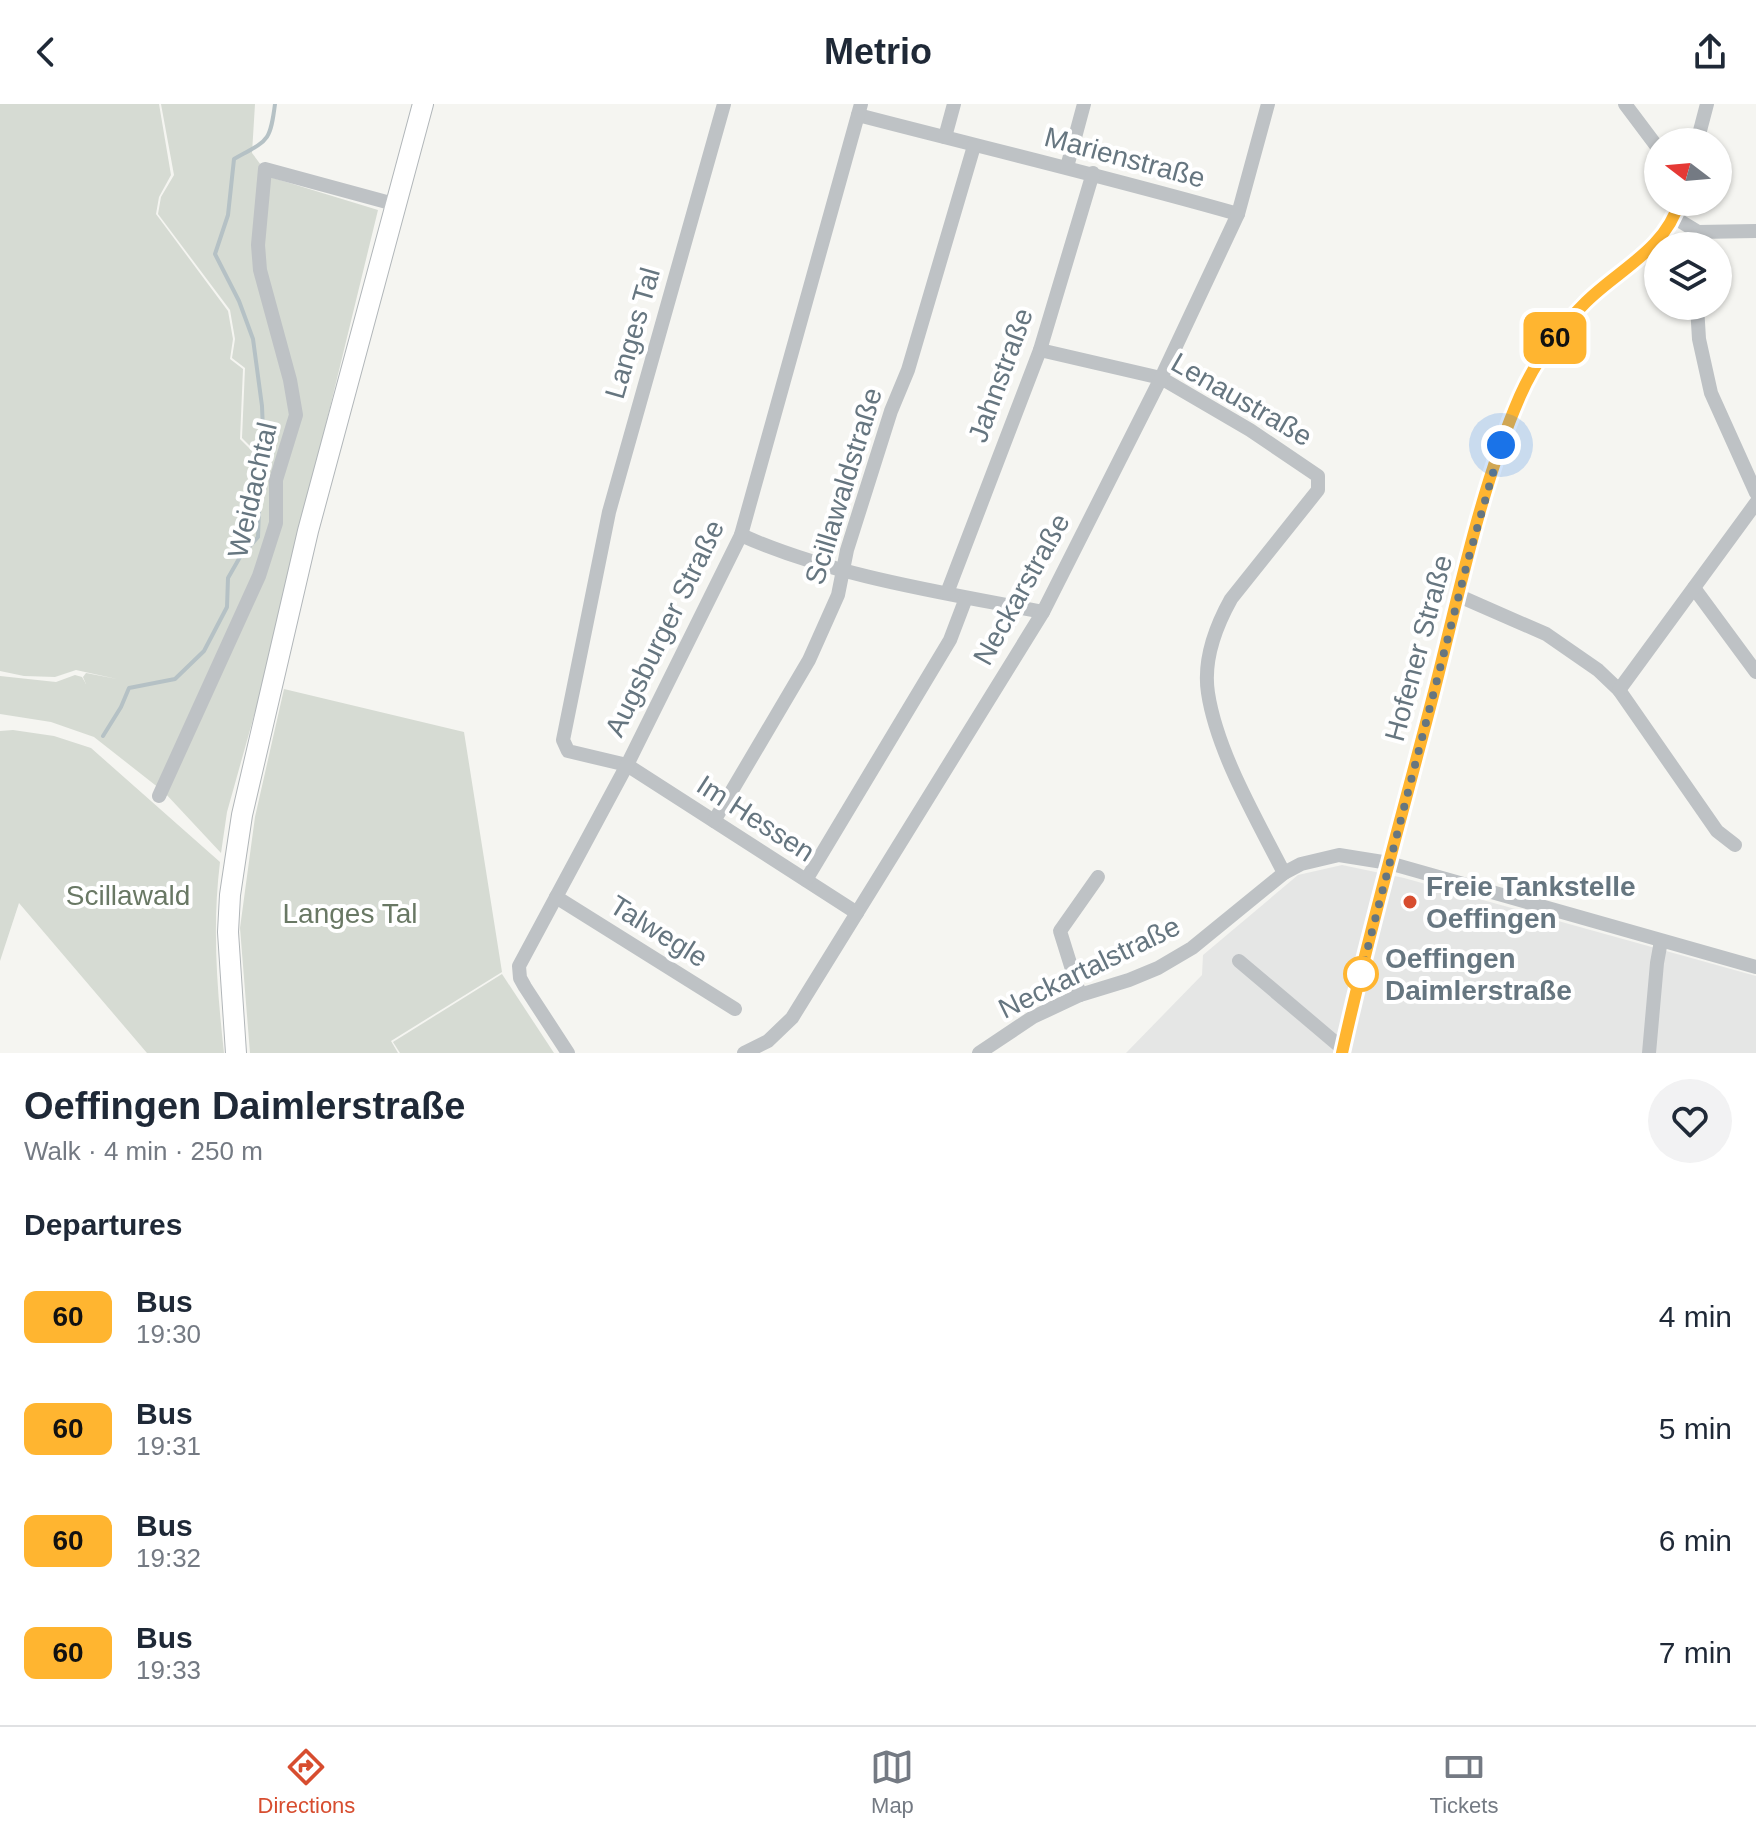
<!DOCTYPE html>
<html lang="en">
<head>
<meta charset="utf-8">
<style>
	body { margin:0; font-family:Arial,sans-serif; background:#f2f2f3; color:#1f2937; height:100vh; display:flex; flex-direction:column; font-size:30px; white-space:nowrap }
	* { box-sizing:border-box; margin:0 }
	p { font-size:26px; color:#747a83 }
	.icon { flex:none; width:44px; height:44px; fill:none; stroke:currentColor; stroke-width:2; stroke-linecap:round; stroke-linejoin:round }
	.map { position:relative; height:949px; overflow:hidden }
	.sheet { display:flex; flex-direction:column; background:#fff; flex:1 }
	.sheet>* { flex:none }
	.badge { padding:0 16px; border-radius:12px; font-size:28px; line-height:52px }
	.needle { width:52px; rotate:286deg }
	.tools { position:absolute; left:1644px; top:24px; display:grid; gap:16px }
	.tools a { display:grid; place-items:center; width:88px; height:88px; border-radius:50%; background:#fff; box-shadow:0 2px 6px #0004; font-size:40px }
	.you { position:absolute; width:40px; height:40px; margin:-20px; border:6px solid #fff; border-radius:50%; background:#1a73e8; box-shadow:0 0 0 12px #1a73e833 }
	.map>.badge { position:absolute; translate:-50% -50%; box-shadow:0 0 0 4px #fff }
	h2 { padding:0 24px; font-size:30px; line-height:72px }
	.round { display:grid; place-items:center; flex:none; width:84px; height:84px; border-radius:42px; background:#f2f2f3 }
	.summary { display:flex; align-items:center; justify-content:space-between; height:136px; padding:0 24px }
	h1 { font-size:38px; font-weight:700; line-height:60px }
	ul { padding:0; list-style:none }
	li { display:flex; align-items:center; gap:24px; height:112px; padding:0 24px }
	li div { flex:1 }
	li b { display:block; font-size:30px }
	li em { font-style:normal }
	li .badge { min-width:88px; font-weight:700; text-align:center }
	header { display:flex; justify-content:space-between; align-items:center; height:104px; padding:0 24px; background:#fff; font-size:36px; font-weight:700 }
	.dock { display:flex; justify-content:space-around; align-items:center; height:112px; border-top:2px solid #e0e1e3; background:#fff; font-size:22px; color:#747a83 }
	.dock a { display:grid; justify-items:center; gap:4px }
	.dock .on { color:#d74d2f }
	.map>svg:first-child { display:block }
</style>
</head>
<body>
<header><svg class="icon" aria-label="back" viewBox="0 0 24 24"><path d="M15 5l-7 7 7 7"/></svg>Metrio<svg class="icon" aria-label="share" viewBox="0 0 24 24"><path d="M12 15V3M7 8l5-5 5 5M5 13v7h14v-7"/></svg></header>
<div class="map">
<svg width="1756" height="949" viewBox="0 0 1756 949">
	<rect width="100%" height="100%" fill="#f5f5f1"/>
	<polygon fill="#e5e6e5" points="1342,761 1404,774 1756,872 1756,949 1126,949 1202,871 1203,851 1298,771"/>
	<g fill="#d6dbd3">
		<polygon points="0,0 159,0 171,71 159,93 156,110 228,207 233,235 230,255 243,265 240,335 259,354 253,373 261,353 242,334 245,264 232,254 235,235 230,206 158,110 161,93 174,71 161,0 255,0 252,49 270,73 378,106 262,583 227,708 221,749 164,688 94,633 51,618 0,610 0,572 56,578 75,571 82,573 86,580 83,573 86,569 117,575 76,566 55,573 24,572 0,567"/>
		<polygon points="284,585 464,628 502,868 391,937 398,949 250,949 240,824 255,713"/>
		<path d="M13,626l41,6 37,12 129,114c-8,65 -3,127 4,191h-77l-128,-150 -19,58v-230z"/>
		<polygon points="502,870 554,949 400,949 393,938"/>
	</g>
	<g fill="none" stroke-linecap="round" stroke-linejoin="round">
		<path stroke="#b5c1c5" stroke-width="4" d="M103,632l18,-29 8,-19 46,-9 29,-28 23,-44 1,-29 12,-21 18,-20 1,-30 -4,-30 9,-22 -2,-49 -9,-67 -14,-38 -24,-47 13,-39 6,-56c34,-19 36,-16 41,-55"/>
		<defs>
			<polyline id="secondary" points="236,949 228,828 230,791 242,711 308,427 423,0"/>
		</defs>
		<use href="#secondary" stroke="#b1b6b9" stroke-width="22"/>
		<g stroke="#bec2c5" stroke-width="14">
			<polyline points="724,0 609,408 563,636 568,647 627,661 857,809"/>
			<polyline points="1625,0 1658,44"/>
			<path d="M858,11c127,33 254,63 380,99"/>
			<polyline points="945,33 954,0"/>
			<polyline points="1697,38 1707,0"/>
			<polyline points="1067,63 1084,0"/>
			<polyline points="1675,114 1698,128 1697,142"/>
			<polyline points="1698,128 1756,127"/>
			<polyline points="1697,202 1699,235 1711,289 1756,389"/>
			<path d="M1040,246l121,28 89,52 68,46v14l-87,109c-15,27 -28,62 -23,94 9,59 49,127 76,180"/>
			<path d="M741,431c91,41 204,58 302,77"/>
			<polyline points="1694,484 1756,568"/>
			<polyline points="947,489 1040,246 1093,69"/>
			<polyline points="1459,492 1546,530 1598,566 1619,586 1717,727 1735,741"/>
			<polyline points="1619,586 1756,399"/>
			<polyline points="159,692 259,472 276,419 276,376 296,311 290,276 260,166 258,141 265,65 394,100"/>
			<polyline points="714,717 809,556 838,491 847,446 891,307 908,266 974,42"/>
			<polyline points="806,776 950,536 966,494"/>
			<polyline points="556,793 735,905"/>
			<polyline points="1239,857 1343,945"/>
			<polyline points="1080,891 1060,827 1098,773"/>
			<polyline points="568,949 525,883 520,874 519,862 627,661 741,431 861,0"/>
			<polyline points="744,949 768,937 792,914 1043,508 1161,274 1238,110 1268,0"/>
			<polyline points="979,949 1033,913 1080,891 1129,876 1158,864 1192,844 1284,769 1301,760 1339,751 1389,759 1756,863"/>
			<path d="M1342,949c29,-129 64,-255 98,-383 23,-91 42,-187 80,-274 15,-34 39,-67 66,-94 32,-32 79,-53 93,-100"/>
			<polyline points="1649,949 1657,859 1661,837"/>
		</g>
		<use href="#secondary" stroke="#fff" stroke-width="20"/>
	</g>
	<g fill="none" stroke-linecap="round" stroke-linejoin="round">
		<defs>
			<path id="line" d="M1342,949c27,-123 62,-244 93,-365 24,-95 46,-202 85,-292 15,-34 39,-67 66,-94 32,-32 80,-53 93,-100"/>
		</defs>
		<use href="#line" stroke="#fff" stroke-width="18"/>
		<use href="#line" stroke="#ffb530" stroke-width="12"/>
		<polyline stroke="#667680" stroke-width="8" stroke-dasharray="0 14.4" points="1361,870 1468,456 1501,341"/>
	</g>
	<circle fill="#d74d2f" stroke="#fff" stroke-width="3" cx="1410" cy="798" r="8"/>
	<circle fill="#fff" stroke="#ffb530" stroke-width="4" cx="1361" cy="870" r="16"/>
	<g text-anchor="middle" stroke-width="8" stroke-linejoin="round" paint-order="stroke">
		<g font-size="28" fill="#667680" stroke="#fff">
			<text transform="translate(1125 53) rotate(15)" y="10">Marienstraße</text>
			<text transform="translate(632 229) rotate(-74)" y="10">Langes Tal</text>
			<text transform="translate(1000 271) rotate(-70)" y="10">Jahnstraße</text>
			<text transform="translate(1242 295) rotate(30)" y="10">Lenaustraße</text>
			<text transform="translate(843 382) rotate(-73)" y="10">Scillawaldstraße</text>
			<text transform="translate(252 386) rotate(-77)" y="10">Weidachtal</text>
			<text transform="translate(1021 485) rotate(-61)" y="10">Neckarstraße</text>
			<text transform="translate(664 524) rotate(-64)" y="10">Augsburger Straße</text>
			<text transform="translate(1418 544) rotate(-75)" y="10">Hofener Straße</text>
			<text transform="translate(756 714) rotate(33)" y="10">Im Hessen</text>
			<text transform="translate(659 827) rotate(32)" y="10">Talwegle</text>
			<text transform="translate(1089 863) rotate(-26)" y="10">Neckartalstraße</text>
		</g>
		<g font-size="28" font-weight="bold" fill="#667680" stroke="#fff" text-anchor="start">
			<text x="1426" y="792">Freie Tankstelle<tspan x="1426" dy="32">Oeffingen</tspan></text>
		</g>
		<g font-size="28" fill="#697864" stroke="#fff">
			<text x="128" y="801">Scillawald</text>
			<text x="350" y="819">Langes Tal</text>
		</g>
		<g font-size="28" font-weight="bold" fill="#667680" stroke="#fff" text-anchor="start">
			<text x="1385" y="864">Oeffingen<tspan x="1385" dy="32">Daimlerstraße</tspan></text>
		</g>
	</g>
</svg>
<div class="tools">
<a><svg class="needle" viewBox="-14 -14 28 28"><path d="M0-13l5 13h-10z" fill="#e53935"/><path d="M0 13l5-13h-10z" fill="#747a83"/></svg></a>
<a><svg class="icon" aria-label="layers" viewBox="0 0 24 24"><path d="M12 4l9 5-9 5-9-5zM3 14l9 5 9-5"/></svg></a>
</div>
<div class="you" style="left:1501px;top:341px"></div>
<b class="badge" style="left:1555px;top:234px;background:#ffb530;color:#111">60</b>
</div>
<section class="sheet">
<div class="summary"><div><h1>Oeffingen Daimlerstraße</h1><p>Walk · 4 min · 250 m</p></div><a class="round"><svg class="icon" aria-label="heart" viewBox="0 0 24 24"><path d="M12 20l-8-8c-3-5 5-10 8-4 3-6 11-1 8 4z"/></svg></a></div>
<h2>Departures</h2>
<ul>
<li><span class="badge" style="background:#ffb530;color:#111">60</span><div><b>Bus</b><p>19:30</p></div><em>4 min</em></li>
<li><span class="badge" style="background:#ffb530;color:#111">60</span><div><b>Bus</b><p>19:31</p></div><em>5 min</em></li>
<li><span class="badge" style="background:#ffb530;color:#111">60</span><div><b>Bus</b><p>19:32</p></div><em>6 min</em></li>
<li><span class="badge" style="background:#ffb530;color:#111">60</span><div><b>Bus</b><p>19:33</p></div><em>7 min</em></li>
</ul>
</section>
<nav class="dock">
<a class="on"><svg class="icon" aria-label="directions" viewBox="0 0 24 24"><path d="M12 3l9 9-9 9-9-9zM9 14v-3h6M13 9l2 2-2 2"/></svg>Directions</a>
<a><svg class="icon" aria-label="map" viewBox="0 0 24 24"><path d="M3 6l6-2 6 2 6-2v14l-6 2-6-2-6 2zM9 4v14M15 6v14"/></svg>Map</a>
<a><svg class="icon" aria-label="tickets" viewBox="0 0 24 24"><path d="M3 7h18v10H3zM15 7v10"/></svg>Tickets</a>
</nav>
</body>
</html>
